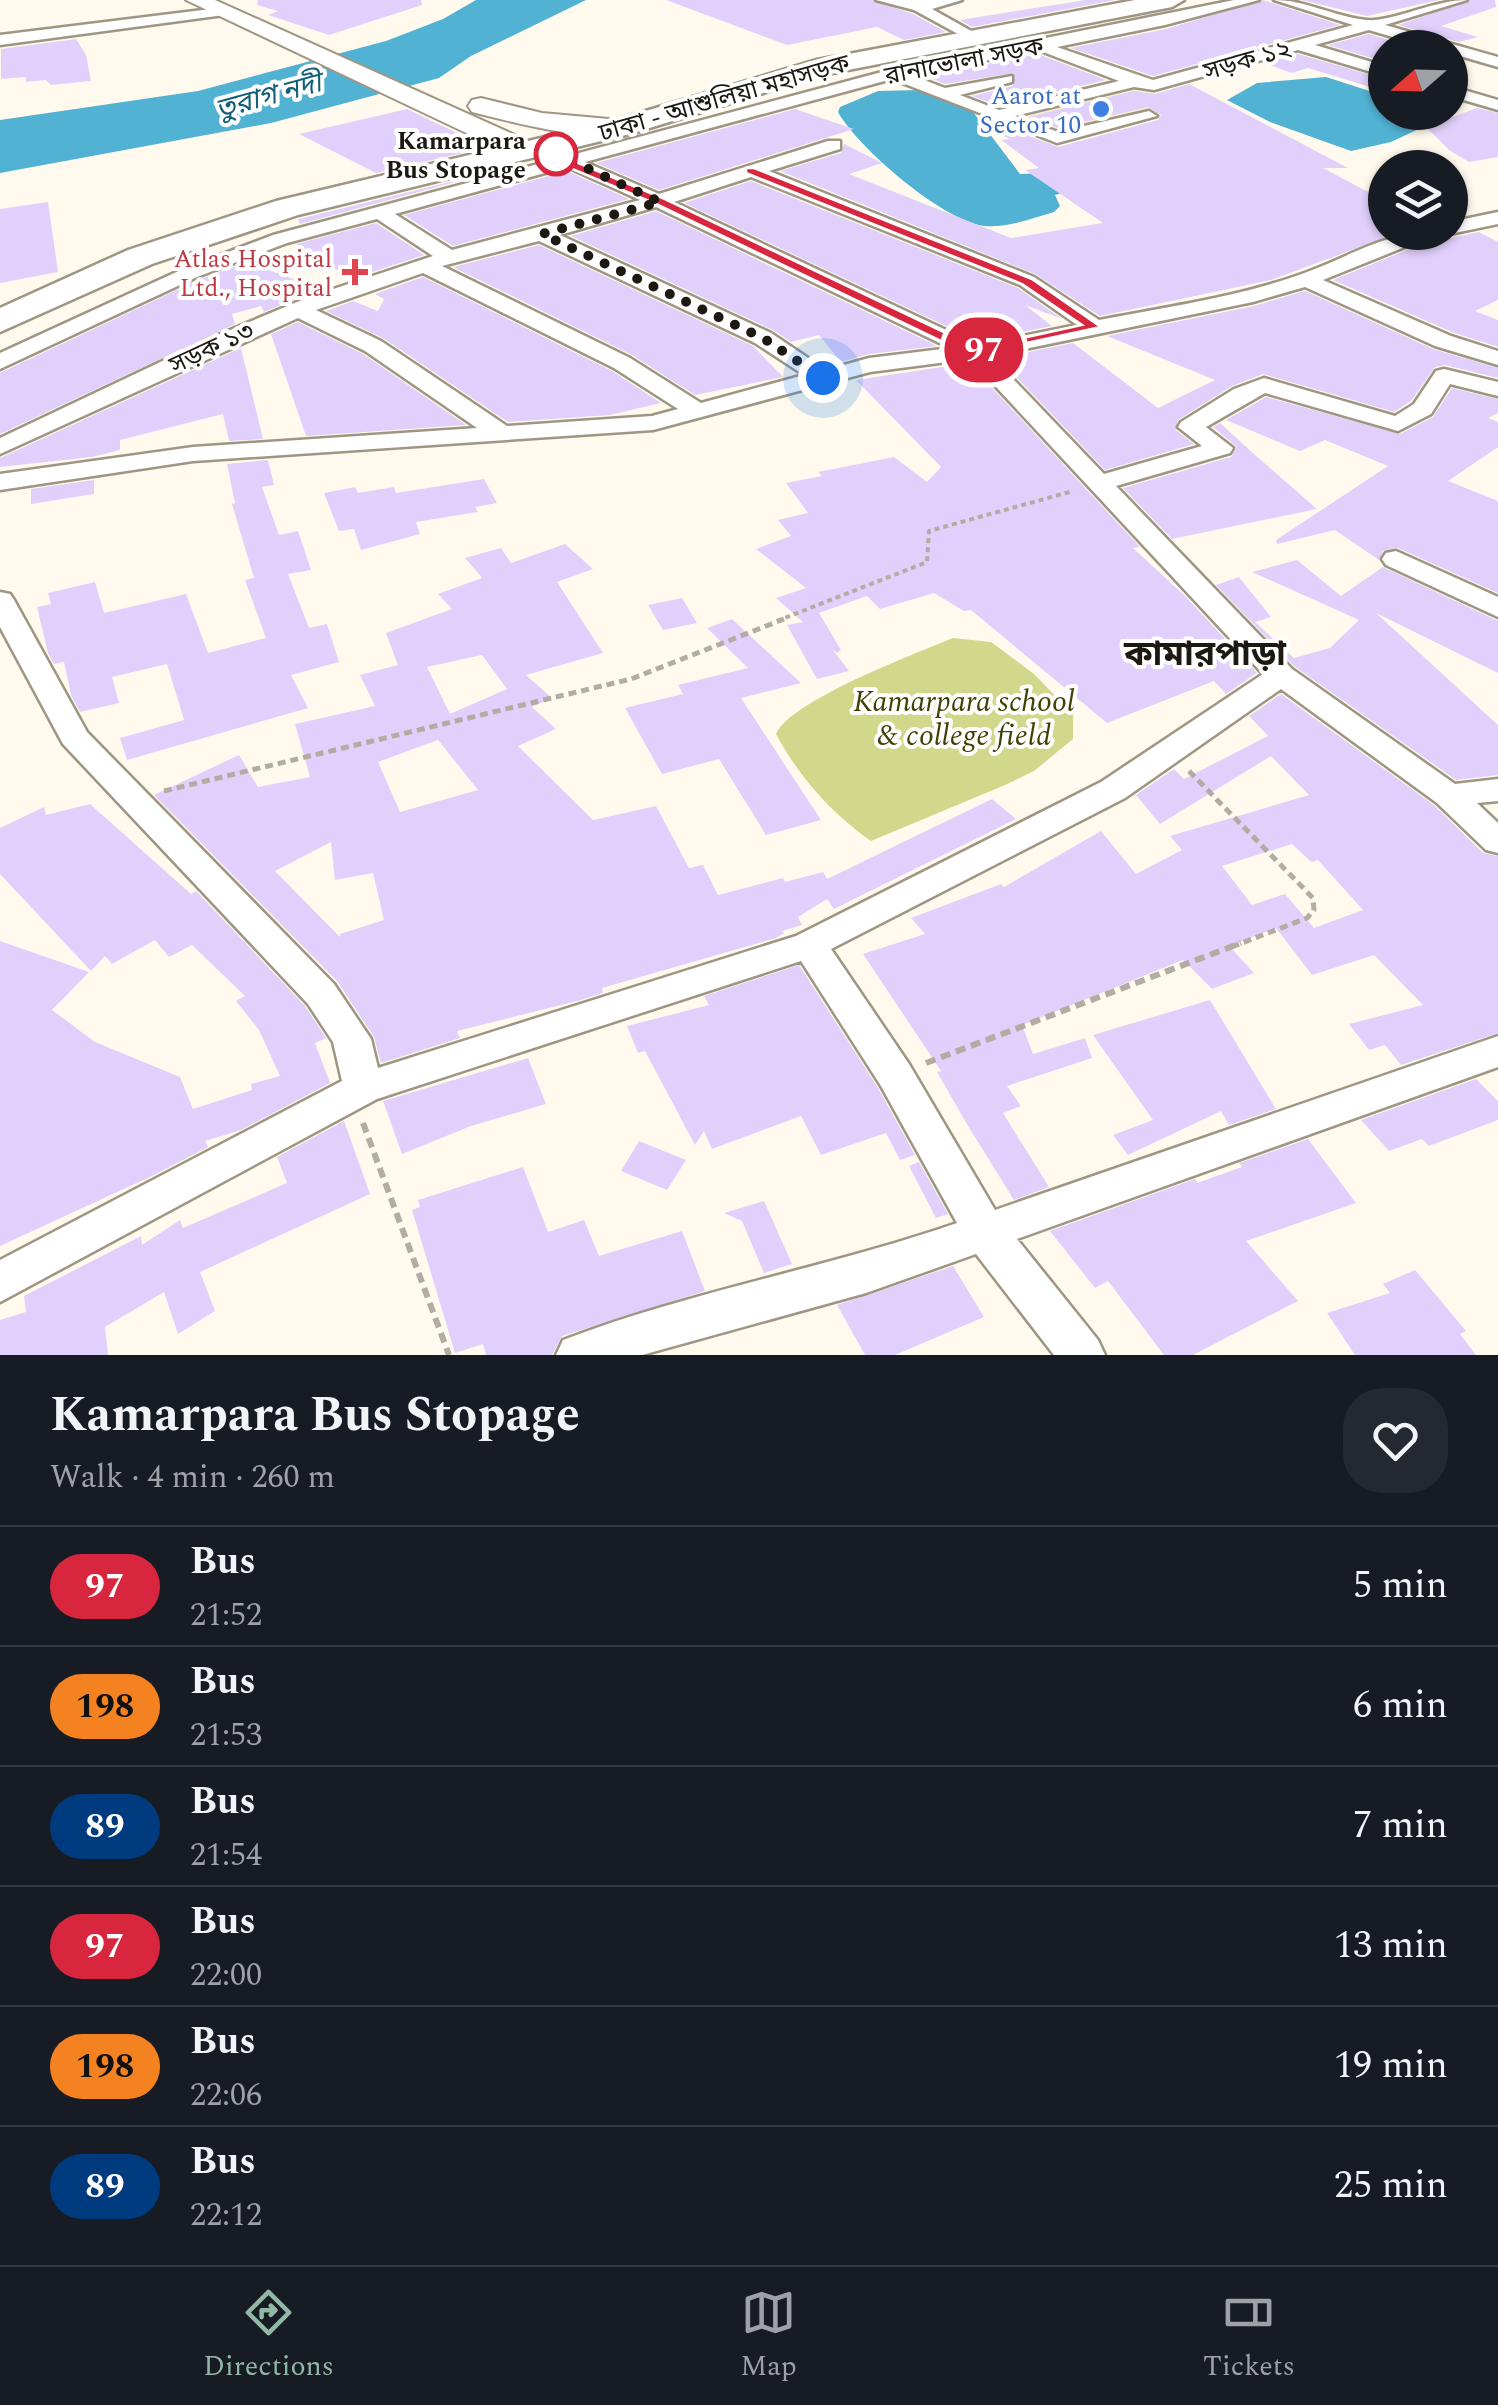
<!DOCTYPE html>
<html lang="en">
<head>
<meta charset="utf-8">
<style>
	body { margin:0; font-family:Spectral,"Noto Sans Bengali",serif; background:#242831; color:#f1f3f6; height:100vh; display:flex; flex-direction:column; font-size:38px; white-space:nowrap }
	* { box-sizing:border-box; margin:0 }
	p { font-size:32px; color:#9ea1a6 }
	.icon { flex:none; width:55px; height:55px; fill:none; stroke:currentColor; stroke-width:2; stroke-linecap:round; stroke-linejoin:round }
	.map { position:relative; height:1355px; overflow:hidden }
	.panel { display:flex; flex-direction:column; background:#171b24; flex:1 }
	.panel>* { flex:none }
	.badge { padding:0 20px; border-radius:32px; font-size:35px; line-height:65px }
	.needle { width:65px; rotate:250deg }
	.controls { position:absolute; left:1368px; top:30px; display:grid; gap:20px }
	.controls a { display:grid; place-items:center; width:100px; height:100px; border-radius:50%; background:#171b24; box-shadow:0 2px 8px #0004; font-size:50px }
	.you { position:absolute; width:50px; height:50px; margin:-25px; border:8px solid #fff; border-radius:50%; background:#1a73e8; box-shadow:0 0 0 15px #1a73e833 }
	.map>.badge { position:absolute; translate:-50% -50%; box-shadow:0 0 0 5px #fff }
	.round { display:grid; place-items:center; flex:none; width:105px; height:105px; border-radius:40px; background:#242831 }
	.summary { display:flex; align-items:center; justify-content:space-between; height:170px; padding:0 50px }
	h1 { font-size:48px; font-weight:700; line-height:75px }
	ul { padding:0; list-style:none }
	li { display:flex; align-items:center; gap:30px; height:120px; padding:0 50px; border-top:2px solid #363941 }
	li div { flex:1 }
	li b { display:block; font-size:38px }
	li em { font-style:normal }
	li .badge { min-width:110px; font-weight:700; text-align:center }
	.tabs { display:flex; justify-content:space-around; align-items:center; height:140px; border-top:2px solid #363941; background:#171b24; font-size:28px; color:#9ea1a6 }
	.tabs a { display:grid; justify-items:center; gap:5px }
	.tabs .selected { color:#91b8a5 }
	.map>svg:first-child { display:block }
</style>
</head>
<body>
<div class="map">
<svg width="1498" height="1355" viewBox="0 0 1498 1355">
	<rect width="100%" height="100%" fill="#fffaed"/>
	<polygon fill="#faf0d3" points="1135,83 1198,103 1060,137 1006,116"/>
	<path fill="#d1d88c" d="M953,638l38,4 43,32 39,40v25l-39,32 -29,14 -134,56c-40,-28 -72,-64 -95,-107 15,-34 139,-80 177,-96z"/>
	<g fill="#52b2d3">
		<polygon points="476,0 586,0 471,56 439,78 271,123 0,173 0,120 198,91 386,41 443,19"/>
		<polygon points="1326,77 1385,96 1385,112 1421,113 1423,127 1391,142 1351,151 1270,122 1227,100 1257,83"/>
		<path d="M919,90l19,3 32,15 50,66 31,-1 23,17 -19,5 5,11 -6,6c-21,6 -47,16 -69,14 -41,-4 -128,-79 -147,-114l2,-5 38,-16z"/>
	</g>
	<g fill="#e1d0fb" fill-rule="evenodd">
		<polygon points="258,0 421,0 422,5 329,35 268,15 278,11 257,5"/>
		<polygon points="666,0 872,0 913,14 946,32 904,40 877,27 787,45"/>
		<polygon points="1086,0 1115,0 972,27 960,20"/>
		<polygon points="1263,0 1340,25 1153,76 1071,48 1166,29"/>
		<polygon points="1302,0 1439,0 1367,16"/>
		<polygon points="1471,0 1495,0 1496,7 1441,26 1478,37 1459,42 1398,25"/>
		<polygon points="1369,34 1415,48 1385,48 1385,62 1328,45"/>
		<polygon points="76,39 86,55 91,81 51,85 46,80 26,82 26,77 1,79 1,49"/>
		<polygon points="1038,54 1106,80 999,106 972,96 1013,86 1014,73 945,84 925,76"/>
		<polygon points="1298,54 1385,79 1385,85 1373,88 1308,68 1292,73 1264,63"/>
		<polygon points="1189,84 1348,168 1323,168 1385,201 1385,232 1400,232 1271,280 1100,316 1035,274 780,171 841,153 844,144 882,163 849,174 1011,238 1103,223 1025,170 1039,168 1001,140 1009,139 995,131 1009,128 1058,147 1158,120 1161,115 1148,107 1058,128 1028,117 1134,91 1155,94"/>
		<polygon points="1477,108 1498,113 1498,157 1469,162 1449,150 1426,127"/>
		<polygon points="407,109 457,133 448,136 476,150 376,173 299,134"/>
		<polygon points="795,109 854,129 659,190 596,163"/>
		<polygon points="511,167 300,224 298,219 299,219"/>
		<polygon points="567,171 629,199 453,246 404,215"/>
		<polygon points="751,181 1018,288 1062,319 1025,305 1052,326 978,341 684,203"/>
		<polygon points="48,202 58,272 0,283 0,209"/>
		<polygon points="656,211 937,346 869,354 841,362 819,335 791,342 773,330 571,236"/>
		<polygon points="376,223 424,255 351,279 296,244"/>
		<polygon points="1479,232 1498,242 1498,300 1475,311 1498,320 1498,347 1452,332 1333,280 1444,235 1451,238"/>
		<polygon points="539,245 753,346 783,377 695,395 632,355 453,267"/>
		<polygon points="247,262 320,289 264,312 261,306 232,314 235,324 0,434 0,373 198,280"/>
		<polygon points="423,277 612,371 661,403 610,415 508,422 383,338 326,311 353,301 378,311 384,299 375,294"/>
		<polygon points="1305,291 1433,349 1498,368 1498,378 1445,365 1435,367 1411,401 1394,412 1263,374 1232,386 1178,420 1176,430 1194,444 1105,470 998,358 1073,343 1158,408 1215,380 1107,336 1254,306"/>
		<polygon points="298,322 363,354 466,425 306,436 271,334"/>
		<polygon points="241,348 263,439 229,441 223,414 120,440 120,450 92,457 0,467 0,458"/>
		<polygon points="969,363 1140,547 1133,548 1184,595 1257,673 1226,694 1214,681 1107,723 971,610 964,611 934,593 880,609 867,596 819,613 841,650 837,653 832,649 849,671 817,679 787,625 803,622 776,598 806,588 756,549 791,536 778,520 808,513 786,483 822,476 818,472 894,457 927,482 941,467 856,380"/>
		<polygon points="1452,388 1498,399 1498,413 1488,418 1498,422 1498,447 1448,481 1498,501 1498,593 1398,548 1383,551 1379,560 1335,530 1277,544 1276,540 1388,466 1325,440 1300,451 1226,420 1266,397 1400,434 1433,417"/>
		<polygon points="1220,423 1254,454 1317,509 1172,539 1123,488 1231,457 1237,447 1213,427"/>
		<polygon points="268,460 274,485 262,487 279,535 298,531 311,570 288,574 309,628 327,624 339,662 291,675 308,708 127,760 120,738 184,720 167,664 112,677 119,703 80,712 71,695 64,662 54,664 48,653 37,607 51,604 48,593 95,582 104,613 186,594 208,653 266,638 245,580 254,578 232,504 235,503 227,464"/>
		<polygon points="484,479 497,503 475,507 478,512 416,522 420,534 361,550 354,529 339,531 324,493 355,487 358,493 394,487 396,493"/>
		<polygon points="94,480 94,494 31,504 31,489"/>
		<path d="M565,544l28,25 -36,13 46,71 -77,22 26,23 -20,9 24,22 -38,17 75,74 63,-14 33,62 14,-3 15,30 65,-17 2,4 38,-10 4,7 165,-80 24,20 -182,90 -7,-10 -29,18 4,8 -20,6 2,2 -8,5 -174,50 1,5 -22,7 -124,31 3,7 -79,25 -7,-26 -37,-56 -183,-186 85,-40 19,32 52,-10 -15,-53 80,-18 -15,-31 38,-10 -12,-32 66,-24 -14,-15 44,-16 -17,-20 36,-10 10,15zM482,655l25,34 -57,25 -23,-47zM438,740l40,50 -78,22 -22,-50zM331,842l4,38 38,-7 11,47 -44,14v3l-65,-66z"/>
		<polygon points="1297,560 1341,596 1383,567 1498,621 1498,673 1376,613 1498,725 1498,775 1456,780 1294,666 1216,585 1239,577 1271,617 1255,622 1294,658 1330,648 1359,620 1252,572"/>
		<polygon points="682,598 697,623 663,630 648,605"/>
		<polygon points="732,619 801,683 741,698 821,820 766,835 719,759 662,774 625,708 683,694 678,685 748,668 707,628"/>
		<path d="M1281,694l154,112 48,47 15,3v177l-97,32 -16,-20 -16,5 -20,-26 74,-19 -49,-50 -62,20 -36,-47 -47,18 25,27 -42,16 -29,-29 -161,65 11,29 52,-16 7,20 -85,28 14,20 -18,7 46,74 -35,13 -46,-74 -31,-54 4,-1 -78,-117 62,-20 -14,-16 90,-34 3,3 97,-56 35,43 46,-24 -12,-14 139,-41 -38,-39 -111,68 -24,-29 38,-26 10,10 84,-43 -19,-20zM1292,844l19,18 7,-2 45,50 -49,18 -29,-34 -33,11 -30,-39z"/>
		<polygon points="90,804 191,894 196,891 305,1006 326,1038 315,1043 330,1083 241,1130 205,1141 208,1147 154,1175 0,1246 0,941 89,972 52,1010 95,1042 180,1077 193,1109 252,1090 251,1084 280,1076 259,1030 236,1001 245,996 192,945 169,957 155,940 112,964 105,956 91,971 0,874 0,828 44,807 46,815"/>
		<polygon points="799,965 878,1088 915,1155 900,1160 886,1133 821,1155 801,1116 712,1149 704,1131 695,1145 645,1051 638,1053 627,1026 709,1005 704,996"/>
		<polygon points="1210,1000 1276,1109 1229,1125 1221,1111 1128,1155 1113,1135 1153,1120 1093,1035"/>
		<polygon points="528,1058 546,1104 471,1126 402,1154 383,1101"/>
		<polygon points="1476,1079 1498,1101 1498,1120 1429,1146 1422,1139 1389,1151 1361,1120"/>
		<polygon points="344,1121 370,1194 200,1272 215,1311 178,1334 164,1292 105,1327 108,1355 0,1355 0,1320 26,1312 24,1296 141,1236 142,1245 180,1220 183,1228 287,1183 277,1157"/>
		<polygon points="1308,1139 1356,1203 1246,1241 1298,1301 1193,1355 1164,1355 1108,1281 1095,1288 1050,1231 1195,1179 1197,1183 1242,1167 1239,1163"/>
		<polygon points="639,1141 686,1160 667,1190 621,1171"/>
		<polygon points="919,1162 948,1214 936,1218 909,1166"/>
		<polygon points="523,1167 548,1232 584,1220 599,1256 682,1231 705,1291 562,1336 552,1355 486,1355 483,1344 455,1353 412,1210 420,1207 418,1200"/>
		<polygon points="764,1201 792,1264 764,1273 742,1221 724,1213"/>
		<polygon points="953,1266 984,1317 895,1355 865,1355 837,1305"/>
		<polygon points="1415,1270 1466,1331 1460,1334 1476,1355 1355,1355 1327,1313 1390,1293 1383,1284"/>
	</g>
	<g fill="none" stroke-linecap="round" stroke-linejoin="round">
		<defs>
			<g id="minor">
				<polygon points="876,0 962,0 932,9 982,37 969,40 914,10"/>
				<path d="M1234,0h25l-94,25 -108,22 96,33 200,-55 -79,-25c33,0 60,17 93,20 25,2 67,-20 100,-20l-82,25 113,32v10l-48,-14v-5h-20l-61,-18 -54,15 70,21v10l-87,-26 -144,40 -20,-3 -119,29 43,16 91,-21 8,5 -100,27 -165,-64 -307,83 74,32 169,-53h12v8l-71,22 265,106 65,43c66,-13 133,-22 197,-44 57,-19 82,-44 146,-44l-119,48 128,56 47,15v14l-63,-19 -130,-59 -52,15 -262,54 113,118 98,-28 -24,-19 3,-5 53,-33 30,-11 131,38 19,-12 22,-33 8,-2 54,13v14l-48,-12 -19,30 -33,17 -133,-38 -59,34 27,21 -3,5 -114,33 176,183 163,115 43,-5v22l-21,2 21,20v30l-12,-3 -49,-47 -156,-114 -156,109 -294,151 78,115 86,146 503,-174v31l-481,172 81,101 7,15h-51l-78,-101 -110,39 -224,62h-86l7,-15c128,-49 264,-72 394,-117l-76,-137 -80,-125 -424,138 -377,203v-42l342,-179 -9,-39 -25,-38 -245,-260 -63,-117v-35l10,2 4,6 73,132 247,252 37,55 7,29 418,-132 305,-154 162,-108 -293,-315 -100,13 -217,58 -460,31 -193,29v-16l193,-27 284,-19 -112,-77 -67,-33 -298,136v-16l211,-100 98,-41 124,-41 -56,-37 -90,24 -90,34 -197,92v-16l183,-84 90,-34 620,-166zM1038,50l81,31 -120,29 -39,-15 52,-13v-6l-67,12 -34,-13zM567,167l73,33 -188,50 -57,-36zM751,177l269,108 57,40 -99,20 -304,-143zM656,207l294,141 -81,10 -43,12 -55,-37 -211,-98zM539,241l216,102 49,32 -103,28 -71,-45 -188,-92zM423,273l191,95 64,41 -26,7 -145,10 -126,-85 -65,-31z"/>
				<polygon points="219,8 226,12 224,15 0,45 0,35"/>
				<polygon points="1450,86 1498,100 1498,110 1450,96"/>
				<polygon points="1498,212 1498,224 1450,234 1445,232 1450,232 1450,222"/>
				<polygon points="1396,551 1498,597 1498,617 1386,565 1382,559 1386,553"/>
			</g>
			<g id="primary">
				<polygon points="186,0 215,0 535,144 539,150 535,156 515,156"/>
				<path d="M481,98l61,15 78,7 14,8c-19,22 -134,-9 -162,-16l-4,-6 4,-6z"/>
			</g>
			<polygon id="trunk" points="1135,0 1184,0 1172,7 822,75 630,134 298,215 152,264 0,332 0,308 128,250 276,201 612,121 817,60"/>
		</defs>
		<use href="#minor" stroke="#9e9683" stroke-width="5"/>
		<use href="#primary" stroke="#9e9683" stroke-width="4"/>
		<use href="#trunk" stroke="#9e9683" stroke-width="5"/>
		<polyline stroke="#b1ada2" stroke-width="4" stroke-dasharray="5 4" stroke-linecap="butt" points="777,621 927,562 929,531 1073,491"/>
		<g stroke="#b1ada2" stroke-width="5" stroke-dasharray="8 5" stroke-linecap="butt">
			<polyline points="1189,771 1313,898 1314,910 1307,918 1234,946"/>
			<polyline points="164,791 631,679 784,619"/>
		</g>
		<g stroke="#b1ada2" stroke-width="6" stroke-dasharray="10 6" stroke-linecap="butt">
			<polyline points="926,1063 1241,943"/>
			<polyline points="363,1123 449,1355"/>
		</g>
		<use href="#minor" fill="#fff" fill-rule="evenodd"/>
		<use href="#primary" fill="#fff" fill-rule="evenodd"/>
		<use href="#trunk" fill="#fff" fill-rule="evenodd"/>
	</g>
	<polygon fill="#d7263d" stroke="#fff" stroke-width="2.5" points="541,140 573,161 665,199 977,348 1082,325 1022,284 746,173 746,168 754,168 1032,279 1101,327 970,355 656,204 565,166 537,146"/>
	<g fill="none" stroke-linecap="round" stroke-linejoin="round">
		<polyline stroke="#1c1912" stroke-width="10" stroke-dasharray="0 18" points="556,154 660,202 542,234 763,338 823,378"/>
	</g>
	<circle fill="#3f7fe0" stroke="#fff" stroke-width="4" cx="1101" cy="109" r="10"/>
	<circle fill="#fff" stroke="#d7263d" stroke-width="5" cx="556" cy="154" r="20"/>
	<path fill="#e0444e" stroke="#fff" stroke-width="4" d="M350 257h10v10h10v10h-10v10h-10v-10h-10v-10h10z"/>
	<g text-anchor="middle" stroke-width="8" stroke-linejoin="round" paint-order="stroke">
		<g font-size="25" fill="#1c1912" stroke="#fff">
			<text transform="translate(1247 59) rotate(-16)" y="9">সড়ক ১২</text>
			<text transform="translate(964 60) rotate(-11)" y="9">রানাভোলা সড়ক</text>
			<text transform="translate(724 97) rotate(-16)" y="9">ঢাকা - আশুলিয়া মহাসড়ক</text>
			<text transform="translate(211 347) rotate(-25)" y="9">সড়ক ১৩</text>
		</g>
		<g font-size="25" fill="#366cbe" stroke="#fff" text-anchor="end">
			<text x="1081" y="104">Aarot at<tspan x="1081" dy="29">Sector 10</tspan></text>
		</g>
		<g font-size="25" font-weight="bold" fill="#1c1912" stroke="#fff" text-anchor="end">
			<text x="526" y="149">Kamarpara<tspan x="526" dy="29">Bus Stopage</tspan></text>
		</g>
		<g font-size="25" fill="#be3a42" stroke="#fff" text-anchor="end">
			<text x="332" y="267">Atlas Hospital<tspan x="332" dy="29">Ltd., Hospital</tspan></text>
		</g>
		<g font-size="28" font-style="italic" fill="#136078" stroke="#fff">
			<text transform="translate(268 95) rotate(-15)" y="10">তুরাগ নদী</text>
		</g>
		<g font-size="30" font-style="italic" fill="#3f4203" stroke="#fff">
			<text x="964" y="711">Kamarpara school<tspan x="964" dy="34">&amp; college field</tspan></text>
		</g>
		<g font-size="35" font-weight="bold" fill="#1c1912" stroke="#fff">
			<text x="1205" y="665">কামারপাড়া</text>
		</g>
	</g>
</svg>
<div class="controls">
<a><svg class="needle" viewBox="-14 -14 28 28"><path d="M0-13l5 13h-10z" fill="#e53935"/><path d="M0 13l5-13h-10z" fill="#9ea1a6"/></svg></a>
<a><svg class="icon" aria-label="layers" viewBox="0 0 24 24"><path d="M12 4l9 5-9 5-9-5zM3 14l9 5 9-5"/></svg></a>
</div>
<div class="you" style="left:823px;top:378px"></div>
<b class="badge" style="left:984px;top:350px;background:#d7263d;color:#fff">97</b>
</div>
<section class="panel">
<div class="summary"><div><h1>Kamarpara Bus Stopage</h1><p>Walk · 4 min · 260 m</p></div><a class="round"><svg class="icon" aria-label="heart" viewBox="0 0 24 24"><path d="M12 20l-8-8c-3-5 5-10 8-4 3-6 11-1 8 4z"/></svg></a></div>
<ul>
<li><span class="badge" style="background:#d7263d;color:#fff">97</span><div><b>Bus</b><p>21:52</p></div><em>5 min</em></li>
<li><span class="badge" style="background:#f58220;color:#111">198</span><div><b>Bus</b><p>21:53</p></div><em>6 min</em></li>
<li><span class="badge" style="background:#003b80;color:#fff">89</span><div><b>Bus</b><p>21:54</p></div><em>7 min</em></li>
<li><span class="badge" style="background:#d7263d;color:#fff">97</span><div><b>Bus</b><p>22:00</p></div><em>13 min</em></li>
<li><span class="badge" style="background:#f58220;color:#111">198</span><div><b>Bus</b><p>22:06</p></div><em>19 min</em></li>
<li><span class="badge" style="background:#003b80;color:#fff">89</span><div><b>Bus</b><p>22:12</p></div><em>25 min</em></li>
</ul>
</section>
<nav class="tabs">
<a class="selected"><svg class="icon" aria-label="directions" viewBox="0 0 24 24"><path d="M12 3l9 9-9 9-9-9zM9 14v-3h6M13 9l2 2-2 2"/></svg>Directions</a>
<a><svg class="icon" aria-label="map" viewBox="0 0 24 24"><path d="M3 6l6-2 6 2 6-2v14l-6 2-6-2-6 2zM9 4v14M15 6v14"/></svg>Map</a>
<a><svg class="icon" aria-label="tickets" viewBox="0 0 24 24"><path d="M3 7h18v10H3zM15 7v10"/></svg>Tickets</a>
</nav>
</body>
</html>
